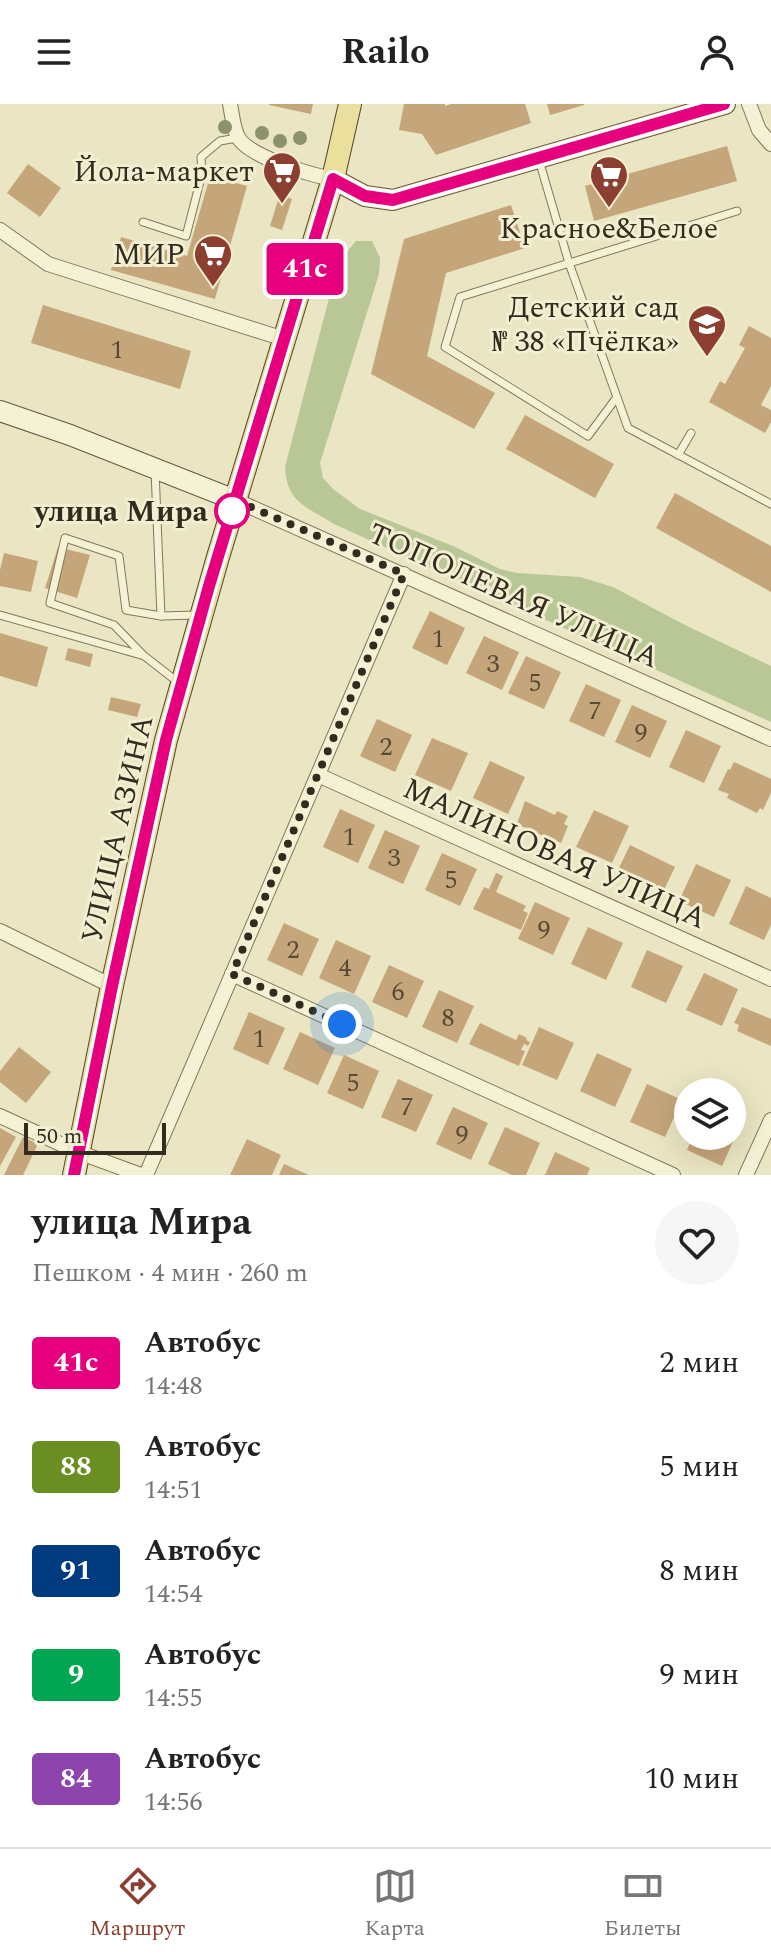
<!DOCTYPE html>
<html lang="ru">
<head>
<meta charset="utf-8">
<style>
	body { margin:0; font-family:Spectral,serif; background:#f6f6f6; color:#222; height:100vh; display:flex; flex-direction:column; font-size:30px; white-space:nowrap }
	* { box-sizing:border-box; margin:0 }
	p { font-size:26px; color:#767676 }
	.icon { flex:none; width:44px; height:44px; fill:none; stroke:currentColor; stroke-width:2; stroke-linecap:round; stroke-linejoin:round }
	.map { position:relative; height:1071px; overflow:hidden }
	.side { display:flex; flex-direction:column; background:#fff; flex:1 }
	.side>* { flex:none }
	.badge { padding:0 16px; border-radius:6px; font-size:28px; line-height:52px }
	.tools { position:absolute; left:674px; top:974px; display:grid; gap:16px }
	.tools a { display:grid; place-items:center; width:72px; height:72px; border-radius:50%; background:#fff; box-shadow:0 8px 32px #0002; font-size:40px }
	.scale { position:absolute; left:24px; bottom:20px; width:142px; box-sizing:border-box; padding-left:8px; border:4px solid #332c1e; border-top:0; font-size:22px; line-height:28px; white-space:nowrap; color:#332c1e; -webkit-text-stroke:6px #f2eed1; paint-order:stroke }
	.you { position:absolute; width:40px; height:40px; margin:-20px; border:6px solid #fff; border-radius:50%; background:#1a73e8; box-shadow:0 0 0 12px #1a73e833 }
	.map>.badge { position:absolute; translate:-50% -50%; box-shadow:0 0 0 4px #fff }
	.round { display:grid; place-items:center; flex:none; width:84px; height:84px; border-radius:42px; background:#f6f6f6 }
	.head { display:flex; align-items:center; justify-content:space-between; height:136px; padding:0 32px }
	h1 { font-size:38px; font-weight:700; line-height:60px }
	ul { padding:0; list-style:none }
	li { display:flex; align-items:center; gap:24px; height:104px; padding:0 32px }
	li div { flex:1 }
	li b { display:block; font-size:30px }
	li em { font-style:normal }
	li .badge { min-width:88px; font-weight:700; text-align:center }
	header { display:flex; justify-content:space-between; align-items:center; height:104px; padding:0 32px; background:#fff; font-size:36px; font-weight:700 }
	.dock { display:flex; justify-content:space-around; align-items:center; height:112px; border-top:2px solid #e0e0e0; background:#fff; font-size:22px; color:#767676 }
	.dock a { display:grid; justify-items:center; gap:4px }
	.dock .active { color:#8c3f30 }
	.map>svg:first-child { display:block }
</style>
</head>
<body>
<header><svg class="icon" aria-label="menu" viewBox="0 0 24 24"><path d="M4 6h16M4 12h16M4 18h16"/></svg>Railo<svg class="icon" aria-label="person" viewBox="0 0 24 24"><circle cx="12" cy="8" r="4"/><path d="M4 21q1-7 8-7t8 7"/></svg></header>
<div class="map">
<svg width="771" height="1071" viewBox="0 0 771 1071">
	<rect width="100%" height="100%" fill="#eae5c2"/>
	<path fill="#b9c797" d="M356,137h16l8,17 -1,16 -59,189 3,15 10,11 27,20 93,37 47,23 17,4 63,4 33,10 72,38 86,41v56l-437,-198c-28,-18 -47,-21 -49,-57l49,-188 11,-25z"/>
	<g fill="#c5a67b">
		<polygon points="269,0 313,0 311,10 269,1"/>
		<polygon points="404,0 445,0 445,2 451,0 525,0 531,19 436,51 422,30 399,26"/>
		<polygon points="547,0 584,0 584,1 550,11"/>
		<polygon points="727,42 737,77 594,117 585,82"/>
		<polygon points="28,60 61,84 40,113 7,89"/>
		<polygon points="210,72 247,82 215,195 111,166 121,133 187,152"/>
		<polygon points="280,90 292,95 282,126 270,122"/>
		<polygon points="511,101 525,144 446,169 427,252 495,289 474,325 371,270 404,135"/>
		<polygon points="43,201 191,247 180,285 31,239"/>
		<polygon points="749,222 771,234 771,282 761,301 771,306 771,318 765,329 709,298 720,277 725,280 745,244 739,241"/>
		<polygon points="525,311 614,360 595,394 506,345"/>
		<polygon points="675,389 771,442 771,488 656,424"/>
		<polygon points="58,443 90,451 77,494 45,484"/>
		<polygon points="4,449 38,457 31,488 0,482 0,466"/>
		<polygon points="430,507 465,524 447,561 412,544"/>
		<polygon points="0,529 48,543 37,583 0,572"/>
		<polygon points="484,532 519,548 502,586 466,569"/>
		<polygon points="68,544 93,550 90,563 65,556"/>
		<polygon points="526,552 561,568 544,605 508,589"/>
		<polygon points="586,580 621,596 604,633 569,617"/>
		<polygon points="111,593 141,600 137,613 108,606"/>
		<polygon points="632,601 667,617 650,654 615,638"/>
		<polygon points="377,615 412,631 395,668 360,652"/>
		<polygon points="686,626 721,642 704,679 669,663"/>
		<polygon points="432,634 468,649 451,687 415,671"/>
		<polygon points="490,657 525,673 508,710 473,694"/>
		<polygon points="734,658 771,675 771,689 763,706 760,704 757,709 727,694 729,690 718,686 728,665 730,666"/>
		<polygon points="525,697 555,711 557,707 568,712 564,720 568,722 561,739 556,737 556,738 517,720"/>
		<polygon points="340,705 375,721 358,759 323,743"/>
		<polygon points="594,706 629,722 612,759 576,743"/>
		<polygon points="385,726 420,742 403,780 368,764"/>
		<polygon points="630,741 675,763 663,788 618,766"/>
		<polygon points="442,749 477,765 460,802 425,786"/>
		<polygon points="696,760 731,776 714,813 679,797"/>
		<polygon points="496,769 503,772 496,788 526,802 523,807 528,809 521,826 473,805 484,783 489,785"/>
		<polygon points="746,782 771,794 771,821 764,836 729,820"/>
		<polygon points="535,798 570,814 553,851 518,835"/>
		<polygon points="284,819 319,835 302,872 267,856"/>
		<polygon points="588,823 623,839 606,876 571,860"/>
		<polygon points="336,836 371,852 354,890 319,874"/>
		<polygon points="647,846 683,862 666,899 631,883"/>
		<polygon points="389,861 424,877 407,914 372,898"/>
		<polygon points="704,869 738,885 722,922 686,906"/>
		<polygon points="439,886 474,902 457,939 422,923"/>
		<polygon points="742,903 771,915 771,942 737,927 739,921 734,919"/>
		<polygon points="249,908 285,924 268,961 233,945"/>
		<polygon points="480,919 516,936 519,930 527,934 526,936 530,938 528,942 524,940 521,946 525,947 519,962 469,940"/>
		<polygon points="539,923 574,939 557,976 522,961"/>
		<polygon points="300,928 335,944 318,981 283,965"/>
		<polygon points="19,943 51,968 26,999 0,978 0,967"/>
		<polygon points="597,949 632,965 615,1003 580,987"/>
		<polygon points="344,951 379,967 363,1005 327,989"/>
		<polygon points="398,975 433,991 416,1028 381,1013"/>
		<polygon points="647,980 682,996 665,1033 630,1018"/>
		<polygon points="453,1003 488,1019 471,1056 436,1040"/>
		<polygon points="732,1021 739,1024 722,1062 687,1046 693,1032 732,1032"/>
		<polygon points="505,1023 540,1039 526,1071 512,1071 488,1060"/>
		<polygon points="0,1024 16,1033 0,1062"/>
		<polygon points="23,1033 38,1040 23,1071 4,1071"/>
		<polygon points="247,1035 281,1051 272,1071 230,1071"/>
		<polygon points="555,1048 590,1064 587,1071 545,1071"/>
		<polygon points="284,1060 309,1071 279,1071"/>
	</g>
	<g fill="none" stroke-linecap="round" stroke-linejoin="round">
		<defs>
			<g id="lane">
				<polyline points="539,56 569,159 628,324 771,400"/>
				<polyline points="143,118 186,132 202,70 201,53 220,37 237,34"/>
				<polyline points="617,293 588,332 445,243 460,193 737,107"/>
				<polyline points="678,351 691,329"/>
				<polyline points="155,366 161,512"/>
				<polyline points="0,511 141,551"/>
				<polyline points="179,579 143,551 114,521 50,499 65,434 119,452 126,506 161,512 196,511"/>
			</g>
			<g id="street">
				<path d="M230,0c2,10 3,22 7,31 8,21 74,40 96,44"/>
				<polyline points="749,0 759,26 771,40"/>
				<polyline points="0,126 48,160 284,235"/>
				<polyline points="235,396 771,635"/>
				<polyline points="318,671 771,875"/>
				<polyline points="0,827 112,882"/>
				<polyline points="232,870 673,1071"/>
				<polyline points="0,1012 78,1048 141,1071"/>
				<polyline points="146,1071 404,470"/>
				<polyline points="746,1071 771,1016"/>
			</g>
			<g id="secondary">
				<polyline points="333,75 365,92 393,96 725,0"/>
				<polyline points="0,307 70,331 235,396"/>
			</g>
			<polyline id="primary" points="74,1071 112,882 166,636 218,453 333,75 350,0"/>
		</defs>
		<use href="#lane" stroke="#82775b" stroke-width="9"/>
		<use href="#street" stroke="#82775b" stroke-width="16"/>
		<use href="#secondary" stroke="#64583e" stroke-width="22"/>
		<use href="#primary" stroke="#50442f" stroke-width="24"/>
		<use href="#lane" stroke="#f5f1d5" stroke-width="7"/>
		<use href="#street" stroke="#f5f1d5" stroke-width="14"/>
		<use href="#secondary" stroke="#f5f1d5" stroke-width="20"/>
		<use href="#primary" stroke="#eadf9d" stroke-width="22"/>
	</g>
	<g fill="#8b926c">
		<circle cx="225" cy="23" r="7"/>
		<circle cx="262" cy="29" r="7"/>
		<circle cx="300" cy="34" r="7"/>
		<circle cx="280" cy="37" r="7"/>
	</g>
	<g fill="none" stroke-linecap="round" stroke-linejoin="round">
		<defs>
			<polyline id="line" points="74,1071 112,882 166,636 209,482 333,75 365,92 393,96 724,0"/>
		</defs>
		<use href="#line" stroke="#fff" stroke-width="18"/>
		<use href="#line" stroke="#e6007e" stroke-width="12"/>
		<polyline stroke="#332c1e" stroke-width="8" stroke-dasharray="0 14.4" points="232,407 235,396 404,470 232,870 342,920"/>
	</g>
	<defs>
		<symbol id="supermarket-pin" viewBox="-11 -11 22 30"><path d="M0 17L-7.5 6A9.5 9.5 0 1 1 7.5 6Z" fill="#8c3f30" stroke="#f2eed1"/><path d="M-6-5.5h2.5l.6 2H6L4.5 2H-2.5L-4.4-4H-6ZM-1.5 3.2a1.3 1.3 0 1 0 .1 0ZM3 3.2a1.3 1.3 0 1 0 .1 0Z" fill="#fff"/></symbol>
		<symbol id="school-pin" viewBox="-11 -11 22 30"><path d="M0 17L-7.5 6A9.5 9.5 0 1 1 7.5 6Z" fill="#8c3f30" stroke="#f2eed1"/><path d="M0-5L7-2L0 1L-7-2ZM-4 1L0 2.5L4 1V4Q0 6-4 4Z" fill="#fff"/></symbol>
	</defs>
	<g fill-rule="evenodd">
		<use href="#supermarket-pin" x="260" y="45" width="44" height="60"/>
		<use href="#supermarket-pin" x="587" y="49" width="44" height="60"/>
		<use href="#supermarket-pin" x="191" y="128" width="44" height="60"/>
		<use href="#school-pin" x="685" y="198" width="44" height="60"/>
	</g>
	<circle fill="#fff" stroke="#e6007e" stroke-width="4" cx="232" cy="407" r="16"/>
	<g text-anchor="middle" stroke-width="6" stroke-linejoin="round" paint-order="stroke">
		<g font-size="26" fill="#584a35">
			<text x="117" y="254">1</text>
			<text x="438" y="543">1</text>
			<text x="493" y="568">3</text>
			<text x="535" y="587">5</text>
			<text x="595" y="615">7</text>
			<text x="641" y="637">9</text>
			<text x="386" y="651">2</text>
			<text x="349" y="741">1</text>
			<text x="394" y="762">3</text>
			<text x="451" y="784">5</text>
			<text x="544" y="834">9</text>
			<text x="293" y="854">2</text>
			<text x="345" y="872">4</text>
			<text x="398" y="896">6</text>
			<text x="448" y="922">8</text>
			<text x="259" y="943">1</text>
			<text x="353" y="987">5</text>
			<text x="407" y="1011">7</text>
			<text x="462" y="1039">9</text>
		</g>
		<g font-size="30" fill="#332c1e" stroke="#f2eed1" text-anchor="end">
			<text x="254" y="77">Йола-маркет</text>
			<text x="609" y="134" text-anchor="middle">Красное&amp;Белое</text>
			<text x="185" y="160">МИР</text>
			<text x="679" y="213">Детский сад<tspan x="679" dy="34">№ 38 «Пчёлка»</tspan></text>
		</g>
		<g font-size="30" font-weight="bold" fill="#332c1e" stroke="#f2eed1" text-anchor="end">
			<text x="208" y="417">улица Мира</text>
		</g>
		<g font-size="30" fill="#332c1e" stroke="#f2eed1">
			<text transform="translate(514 491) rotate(24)" y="10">ТОПОЛЕВАЯ УЛИЦА</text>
			<text transform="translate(117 725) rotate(-77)" y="10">УЛИЦА АЗИНА</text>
			<text transform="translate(555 749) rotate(24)" y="10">МАЛИНОВАЯ УЛИЦА</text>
		</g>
	</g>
</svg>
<div class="tools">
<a><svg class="icon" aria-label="layers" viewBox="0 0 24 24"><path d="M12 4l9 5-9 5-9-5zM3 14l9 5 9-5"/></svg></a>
</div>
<div class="scale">50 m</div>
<div class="you" style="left:342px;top:920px"></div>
<b class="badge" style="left:305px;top:165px;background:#e6007e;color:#fff">41с</b>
</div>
<section class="side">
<div class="head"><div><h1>улица Мира</h1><p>Пешком · 4 мин · 260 m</p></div><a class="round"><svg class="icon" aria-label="heart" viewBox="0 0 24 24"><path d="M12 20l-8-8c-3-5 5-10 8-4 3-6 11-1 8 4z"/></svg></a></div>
<ul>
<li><span class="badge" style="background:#e6007e;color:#fff">41с</span><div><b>Автобус</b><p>14:48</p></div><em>2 мин</em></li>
<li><span class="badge" style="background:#6b8e23;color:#fff">88</span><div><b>Автобус</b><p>14:51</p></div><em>5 мин</em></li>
<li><span class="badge" style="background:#003b80;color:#fff">91</span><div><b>Автобус</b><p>14:54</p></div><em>8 мин</em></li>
<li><span class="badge" style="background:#00a651;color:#fff">9</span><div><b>Автобус</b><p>14:55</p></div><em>9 мин</em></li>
<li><span class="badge" style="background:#8e44ad;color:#fff">84</span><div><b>Автобус</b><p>14:56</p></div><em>10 мин</em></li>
</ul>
</section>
<nav class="dock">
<a class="active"><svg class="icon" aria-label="directions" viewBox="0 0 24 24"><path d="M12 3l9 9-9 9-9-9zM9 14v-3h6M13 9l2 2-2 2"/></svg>Маршрут</a>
<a><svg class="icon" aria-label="map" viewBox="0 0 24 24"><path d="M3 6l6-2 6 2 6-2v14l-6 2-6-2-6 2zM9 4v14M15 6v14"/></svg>Карта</a>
<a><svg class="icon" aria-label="tickets" viewBox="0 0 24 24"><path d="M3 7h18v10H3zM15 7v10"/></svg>Билеты</a>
</nav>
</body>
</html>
